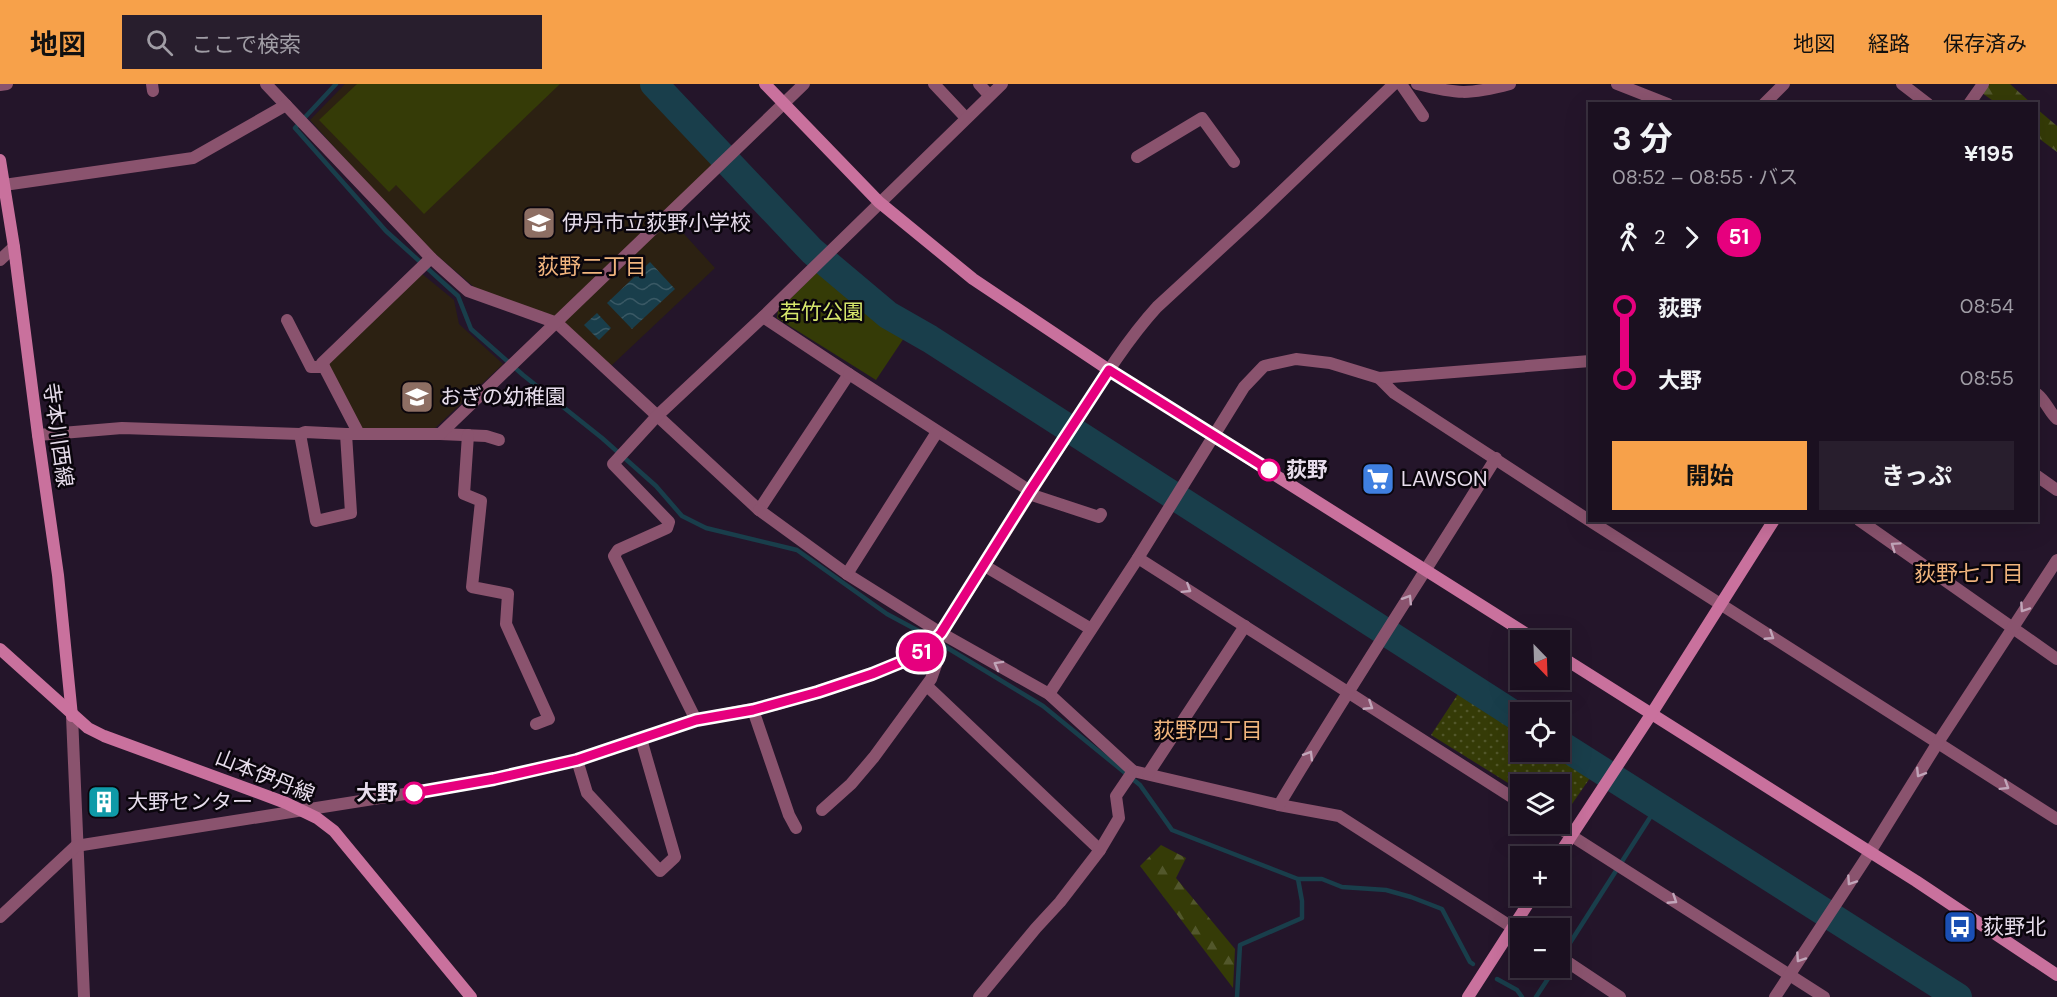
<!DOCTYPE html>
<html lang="ja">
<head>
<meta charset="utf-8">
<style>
	body { margin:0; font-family:"DM Sans","Noto Sans JP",sans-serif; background:#281e2d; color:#f1f3f6; height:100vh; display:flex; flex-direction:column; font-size:22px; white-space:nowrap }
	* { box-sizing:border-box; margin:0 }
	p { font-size:20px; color:#a09da5 }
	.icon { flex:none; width:33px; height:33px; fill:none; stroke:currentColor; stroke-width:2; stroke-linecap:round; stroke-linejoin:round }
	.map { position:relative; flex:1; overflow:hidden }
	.drawer { position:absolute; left:1588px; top:18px; width:450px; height:420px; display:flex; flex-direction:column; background:#1b1020; border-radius:0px; box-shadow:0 6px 24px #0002,0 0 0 2px #39303e }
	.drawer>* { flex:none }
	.badge { padding:0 12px; border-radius:20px; font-size:21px; line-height:39px }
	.needle { width:39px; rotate:157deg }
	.controls { position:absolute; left:1510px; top:546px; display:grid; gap:12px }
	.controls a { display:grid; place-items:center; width:60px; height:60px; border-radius:0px; background:#1b1020; box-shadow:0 6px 24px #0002,0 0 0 2px #39303e; font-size:30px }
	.map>.badge { position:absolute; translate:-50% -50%; box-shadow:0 0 0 3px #fff }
	.legs { display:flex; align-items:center; gap:9px; height:66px; padding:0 24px; font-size:20px }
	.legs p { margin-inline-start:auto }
	.headline { display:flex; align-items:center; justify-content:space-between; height:102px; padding:0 24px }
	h1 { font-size:33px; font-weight:700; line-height:45px }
	.button { display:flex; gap:12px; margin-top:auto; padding:12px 24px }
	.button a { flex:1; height:69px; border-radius:0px; background:#f7a14a; color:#111; font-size:24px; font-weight:700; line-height:69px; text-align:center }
	.button a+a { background:#281e2d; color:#f1f3f6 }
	ul { padding:0 24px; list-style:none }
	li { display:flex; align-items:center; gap:21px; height:72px; font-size:22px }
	li i { display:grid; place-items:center; width:9px; height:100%; margin:0 8px; background:currentColor }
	li i::after { content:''; width:15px; height:15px; margin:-8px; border:4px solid; border-radius:50%; background:#1b1020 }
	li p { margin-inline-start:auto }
	li:first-child i { background:linear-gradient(#0000 50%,currentColor 0) }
	li:last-child i { background:linear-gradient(currentColor 50%,#0000 0) }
	header { display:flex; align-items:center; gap:36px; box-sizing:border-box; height:84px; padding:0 30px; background:#f7a14a; color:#111 }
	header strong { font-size:28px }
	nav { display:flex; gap:33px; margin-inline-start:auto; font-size:21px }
	.search { width:420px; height:54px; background:#281e2d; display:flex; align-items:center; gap:15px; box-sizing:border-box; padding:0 21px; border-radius:0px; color:#a09da5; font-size:22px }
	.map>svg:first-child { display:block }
</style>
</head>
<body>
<header>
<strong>地図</strong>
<div class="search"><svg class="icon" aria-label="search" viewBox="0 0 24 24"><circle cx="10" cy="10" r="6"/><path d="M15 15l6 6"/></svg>ここで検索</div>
<nav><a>地図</a><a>経路</a><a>保存済み</a></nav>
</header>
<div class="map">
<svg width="2057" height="913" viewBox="0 0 2057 913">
	<defs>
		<pattern id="grass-dots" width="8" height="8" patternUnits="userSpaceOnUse" patternTransform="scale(1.5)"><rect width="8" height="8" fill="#353b07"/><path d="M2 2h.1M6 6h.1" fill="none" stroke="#52572b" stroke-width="1.8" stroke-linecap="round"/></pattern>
		<pattern id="forest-firs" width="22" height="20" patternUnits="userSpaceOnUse" patternTransform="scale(1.5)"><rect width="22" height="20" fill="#353b07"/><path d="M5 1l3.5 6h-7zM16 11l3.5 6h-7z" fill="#52572b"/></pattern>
		<pattern id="water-waves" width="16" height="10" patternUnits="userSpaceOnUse" patternTransform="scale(1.5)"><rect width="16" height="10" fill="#193e4b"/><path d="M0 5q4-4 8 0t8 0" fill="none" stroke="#3a5965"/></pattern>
	</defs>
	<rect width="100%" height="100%" fill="#24152a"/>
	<g fill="#2c2112">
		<polygon points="345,0 644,0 717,77 665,129 715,184 611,282 568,244 474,203 412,150 310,36"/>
		<polygon points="421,189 454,216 459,240 503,280 433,346 360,346 328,282 329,277"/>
	</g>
	<polygon fill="url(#grass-dots)" points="1458,610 1521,650 1521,668 1549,668 1590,694 1563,733 1560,731 1560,700 1521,700 1521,707 1431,651"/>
	<g fill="url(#forest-firs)">
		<polygon points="1988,0 2010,0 2031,19 1996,19 1982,9"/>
		<polygon points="2037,25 2057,42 2057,68 2037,53"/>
		<polygon points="1161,761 1186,774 1176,794 1235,865 1233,904 1140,782"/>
	</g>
	<g fill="#353b07">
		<polygon points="357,0 560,0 424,130 396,101 389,108 319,36"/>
		<polygon points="817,188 904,254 876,296 777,234 778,227"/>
	</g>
	<g fill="url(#water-waves)">
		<polygon points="650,178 675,205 632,245 607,219"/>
		<polygon points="597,229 611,244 599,256 584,241"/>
	</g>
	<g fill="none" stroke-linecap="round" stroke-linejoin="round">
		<g stroke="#193e4b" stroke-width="4.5">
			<polyline points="336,0 295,44 386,147 458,212 471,245 523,291 602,354 656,402 682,432 706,444 797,466 887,530 928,552"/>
			<polyline points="941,560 1043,622 1140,701 1172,746 1298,795 1302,817 1302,834 1240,861 1237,913"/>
			<polyline points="1298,795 1322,795 1342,803 1386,806 1411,813 1442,825 1470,878 1473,880"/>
			<polyline points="1561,873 1658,721"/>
			<polyline points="1497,895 1517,906 1522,913"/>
			<polyline points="1536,913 1555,884"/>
		</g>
		<g stroke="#193e4b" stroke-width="28">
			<polyline points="654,0 812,167 888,231 930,255 1521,635"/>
			<polyline points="1560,660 1958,913"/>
		</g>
		<g stroke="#8a536e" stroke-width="12">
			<polyline points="152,0 153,7"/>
			<polyline points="266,0 431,174 468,207 557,239 759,426 849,290 763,233"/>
			<polyline points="934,0 966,34"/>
			<polyline points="979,0 989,11"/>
			<polyline points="1401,0 1423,32"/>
			<path d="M1417,0c40,10 52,11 93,0"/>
			<polyline points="1617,0 1668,20"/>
			<polyline points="1902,0 1928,20"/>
			<polyline points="0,1 7,0"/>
			<polyline points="1764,20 1784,0"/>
			<polyline points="1969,20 1983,0"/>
			<polyline points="1137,73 1202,34 1234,78"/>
			<polyline points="4,101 193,74 286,21"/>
			<polyline points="0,176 14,163"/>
			<polyline points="287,236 311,283 324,283"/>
			<polyline points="849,290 1030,407"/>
			<polyline points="1379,294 1394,309 1587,435 2057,735"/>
			<path d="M2037,310c9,7 12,18 20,25"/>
			<polyline points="300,350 316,437 351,429 346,350"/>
			<polyline points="359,350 322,279 431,174"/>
			<polyline points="440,350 486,352 499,356"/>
			<polyline points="38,351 122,344 300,350 305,348 346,350 440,350 804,0"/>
			<polyline points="468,351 464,410 481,417 472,503 508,510 506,540 549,635 536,640"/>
			<polyline points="2037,392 2057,406"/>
			<polyline points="1029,410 1099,433 1101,430"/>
			<polyline points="759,426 847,490 941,549 1049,610 1133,687 1279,721 1339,732 1521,849"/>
			<polyline points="1859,436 2057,575"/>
			<polyline points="1138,474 1521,719"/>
			<polyline points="985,482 1091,545"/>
			<polyline points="847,490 937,348"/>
			<polyline points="927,602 1100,766"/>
			<polyline points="1049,610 1138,474 1244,303 1264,282 1296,275 1330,279 1379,294 1590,277"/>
			<polyline points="753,626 789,731 796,744"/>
			<polyline points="72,632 84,913"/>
			<polyline points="696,636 614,472 618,466 667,444 669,438 613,380 657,332 763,233 1002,0"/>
			<polyline points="577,676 587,709 660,787 675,773 641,655"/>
			<polyline points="1148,690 1245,542"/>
			<path d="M1279,721c70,-117 145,-231 217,-347"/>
			<polyline points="822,726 851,700 874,673 931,595 936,581 936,569 929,562"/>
			<polyline points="1553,740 1824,913"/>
			<path d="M0,833l76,-71 373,-59 45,-8 83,-19 119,-40 82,-16 94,-30 39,-16 18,-12 12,-13c46,-70 89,-141 135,-211 25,-40 50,-81 81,-115l102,-94 135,-129"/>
			<polyline points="1560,873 1620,913"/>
			<polyline points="979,913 1036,844 1060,818 1100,766 1119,734 1116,712 1133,687"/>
			<polyline points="1775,913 1870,768 1937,660 2057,476"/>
		</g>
		<g stroke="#c9719d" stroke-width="12">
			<polyline points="765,0 879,118 973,195 1109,286 1536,556"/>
			<polyline points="0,76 14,163 38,351 58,491 72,632"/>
			<polyline points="0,565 88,644 104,652 286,719 317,734 334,747 471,913"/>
			<polyline points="1560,572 1916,797 2057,891"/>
			<polyline points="1558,772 1652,629 1774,436"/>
			<polyline points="1468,913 1533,812"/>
		</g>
	</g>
	<defs><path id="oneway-chevron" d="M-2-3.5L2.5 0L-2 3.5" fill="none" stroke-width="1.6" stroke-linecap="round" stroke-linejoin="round" transform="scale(1.5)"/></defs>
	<g stroke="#c1a5b9">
		<use href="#oneway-chevron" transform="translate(1895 462) rotate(-145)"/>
		<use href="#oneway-chevron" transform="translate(1187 505) rotate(32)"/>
		<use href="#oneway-chevron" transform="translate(1408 515) rotate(-58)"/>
		<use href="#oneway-chevron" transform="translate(2024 524) rotate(124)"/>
		<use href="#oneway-chevron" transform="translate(1770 552) rotate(33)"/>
		<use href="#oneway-chevron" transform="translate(998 581) rotate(-151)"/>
		<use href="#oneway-chevron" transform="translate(1369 622) rotate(33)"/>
		<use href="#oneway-chevron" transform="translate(1309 671) rotate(-59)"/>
		<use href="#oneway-chevron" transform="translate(1920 689) rotate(122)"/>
		<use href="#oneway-chevron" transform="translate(2005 702) rotate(32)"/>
		<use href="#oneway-chevron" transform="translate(1851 797) rotate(124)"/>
		<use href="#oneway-chevron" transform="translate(1673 816) rotate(33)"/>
		<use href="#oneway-chevron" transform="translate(1800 874) rotate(124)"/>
	</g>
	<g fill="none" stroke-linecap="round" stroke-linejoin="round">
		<defs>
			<polyline id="line-1" points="414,709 494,695 577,676 696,636 753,626 818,608 872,590 911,574 929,562 941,549 1030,407 1109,286 1269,386"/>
		</defs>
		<use href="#line-1" stroke="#fff" stroke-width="14"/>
		<use href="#line-1" stroke="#e6007e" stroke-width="9"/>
	</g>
	<defs>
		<symbol id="school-square" viewBox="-11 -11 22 22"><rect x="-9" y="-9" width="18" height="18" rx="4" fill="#8d6e63" stroke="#0a050c"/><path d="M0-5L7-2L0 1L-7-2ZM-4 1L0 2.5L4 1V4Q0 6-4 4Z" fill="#fff"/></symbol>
		<symbol id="supermarket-square" viewBox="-11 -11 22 22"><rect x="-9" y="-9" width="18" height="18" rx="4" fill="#3f7fe0" stroke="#0a050c"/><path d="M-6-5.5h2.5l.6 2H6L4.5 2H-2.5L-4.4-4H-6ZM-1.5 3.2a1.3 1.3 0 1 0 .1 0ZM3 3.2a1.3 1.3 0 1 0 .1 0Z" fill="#fff"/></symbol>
		<symbol id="building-square" viewBox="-11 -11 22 22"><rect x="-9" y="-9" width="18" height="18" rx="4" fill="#0f9aa8" stroke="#0a050c"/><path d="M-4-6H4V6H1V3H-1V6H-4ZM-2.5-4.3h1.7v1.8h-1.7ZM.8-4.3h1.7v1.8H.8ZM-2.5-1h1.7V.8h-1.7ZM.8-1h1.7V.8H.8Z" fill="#fff"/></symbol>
		<symbol id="bus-square" viewBox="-11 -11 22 22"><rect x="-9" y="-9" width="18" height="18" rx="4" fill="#1a4fb4" stroke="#0a050c"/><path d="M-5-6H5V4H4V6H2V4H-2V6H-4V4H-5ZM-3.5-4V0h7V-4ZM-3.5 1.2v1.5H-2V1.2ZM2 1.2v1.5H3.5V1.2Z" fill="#fff"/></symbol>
	</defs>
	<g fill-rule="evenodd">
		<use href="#school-square" x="520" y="120" width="38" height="38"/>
		<use href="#school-square" x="398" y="294" width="38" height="38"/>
		<use href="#supermarket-square" x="1359" y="376" width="38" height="38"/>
		<use href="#building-square" x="85" y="699" width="38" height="38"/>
		<use href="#bus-square" x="1941" y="824" width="38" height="38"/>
	</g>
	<g fill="#fff" stroke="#e6007e" stroke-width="3">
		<circle cx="1269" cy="386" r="10"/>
		<circle cx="414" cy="709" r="10"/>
	</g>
	<g text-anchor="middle" stroke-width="5" stroke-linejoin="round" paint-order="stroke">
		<g font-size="21" fill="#e6dceb" stroke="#0a050c" text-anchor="start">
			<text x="562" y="146">伊丹市立荻野小学校</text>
			<text x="440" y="320">おぎの幼稚園</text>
			<text x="1401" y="402">LAWSON</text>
			<text x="127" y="725">大野センター</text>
			<text x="1983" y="850">荻野北</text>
		</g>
		<g font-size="21" fill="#d6e76b" stroke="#0a050c">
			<text x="822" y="235">若竹公園</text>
		</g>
		<g font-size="21" fill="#e6dceb" stroke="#0a050c">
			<text transform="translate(58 351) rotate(82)" y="7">寺本川西線</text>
			<text transform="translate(265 692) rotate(22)" y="7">山本伊丹線</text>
		</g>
		<g font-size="21" font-weight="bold" fill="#e6dceb" stroke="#0a050c" text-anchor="start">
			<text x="1286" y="393">荻野</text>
			<text x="398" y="716" text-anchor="end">大野</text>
		</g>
		<g font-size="22" fill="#f0b47d" stroke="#0a050c">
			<text x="592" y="190">荻野二丁目</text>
			<text x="1969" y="497">荻野七丁目</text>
			<text x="1208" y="654">荻野四丁目</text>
		</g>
	</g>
</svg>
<div class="controls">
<a><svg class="needle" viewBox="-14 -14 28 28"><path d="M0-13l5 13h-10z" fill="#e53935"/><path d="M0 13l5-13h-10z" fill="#a09da5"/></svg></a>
<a><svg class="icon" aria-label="locate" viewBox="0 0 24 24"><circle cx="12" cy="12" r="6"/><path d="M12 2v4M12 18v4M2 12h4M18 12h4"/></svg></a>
<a><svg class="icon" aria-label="layers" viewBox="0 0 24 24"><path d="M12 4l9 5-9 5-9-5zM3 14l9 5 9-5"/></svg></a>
<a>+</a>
<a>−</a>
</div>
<b class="badge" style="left:921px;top:568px;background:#e6007e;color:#fff">51</b>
<section class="drawer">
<div class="headline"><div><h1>3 分</h1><p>08:52 – 08:55 · バス</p></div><b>¥195</b></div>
<div class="legs"><svg class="icon" aria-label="walk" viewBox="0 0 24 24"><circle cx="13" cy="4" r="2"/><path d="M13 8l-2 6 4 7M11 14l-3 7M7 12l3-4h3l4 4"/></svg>2<svg class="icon" aria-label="forward" viewBox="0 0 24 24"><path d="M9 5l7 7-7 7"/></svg><b class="badge" style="background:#e6007e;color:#fff">51</b></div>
<ul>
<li><i style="color:#e6007e"></i><b>荻野</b><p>08:54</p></li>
<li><i style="color:#e6007e"></i><b>大野</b><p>08:55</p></li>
</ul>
<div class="button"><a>開始</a><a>きっぷ</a></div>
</section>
</div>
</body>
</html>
